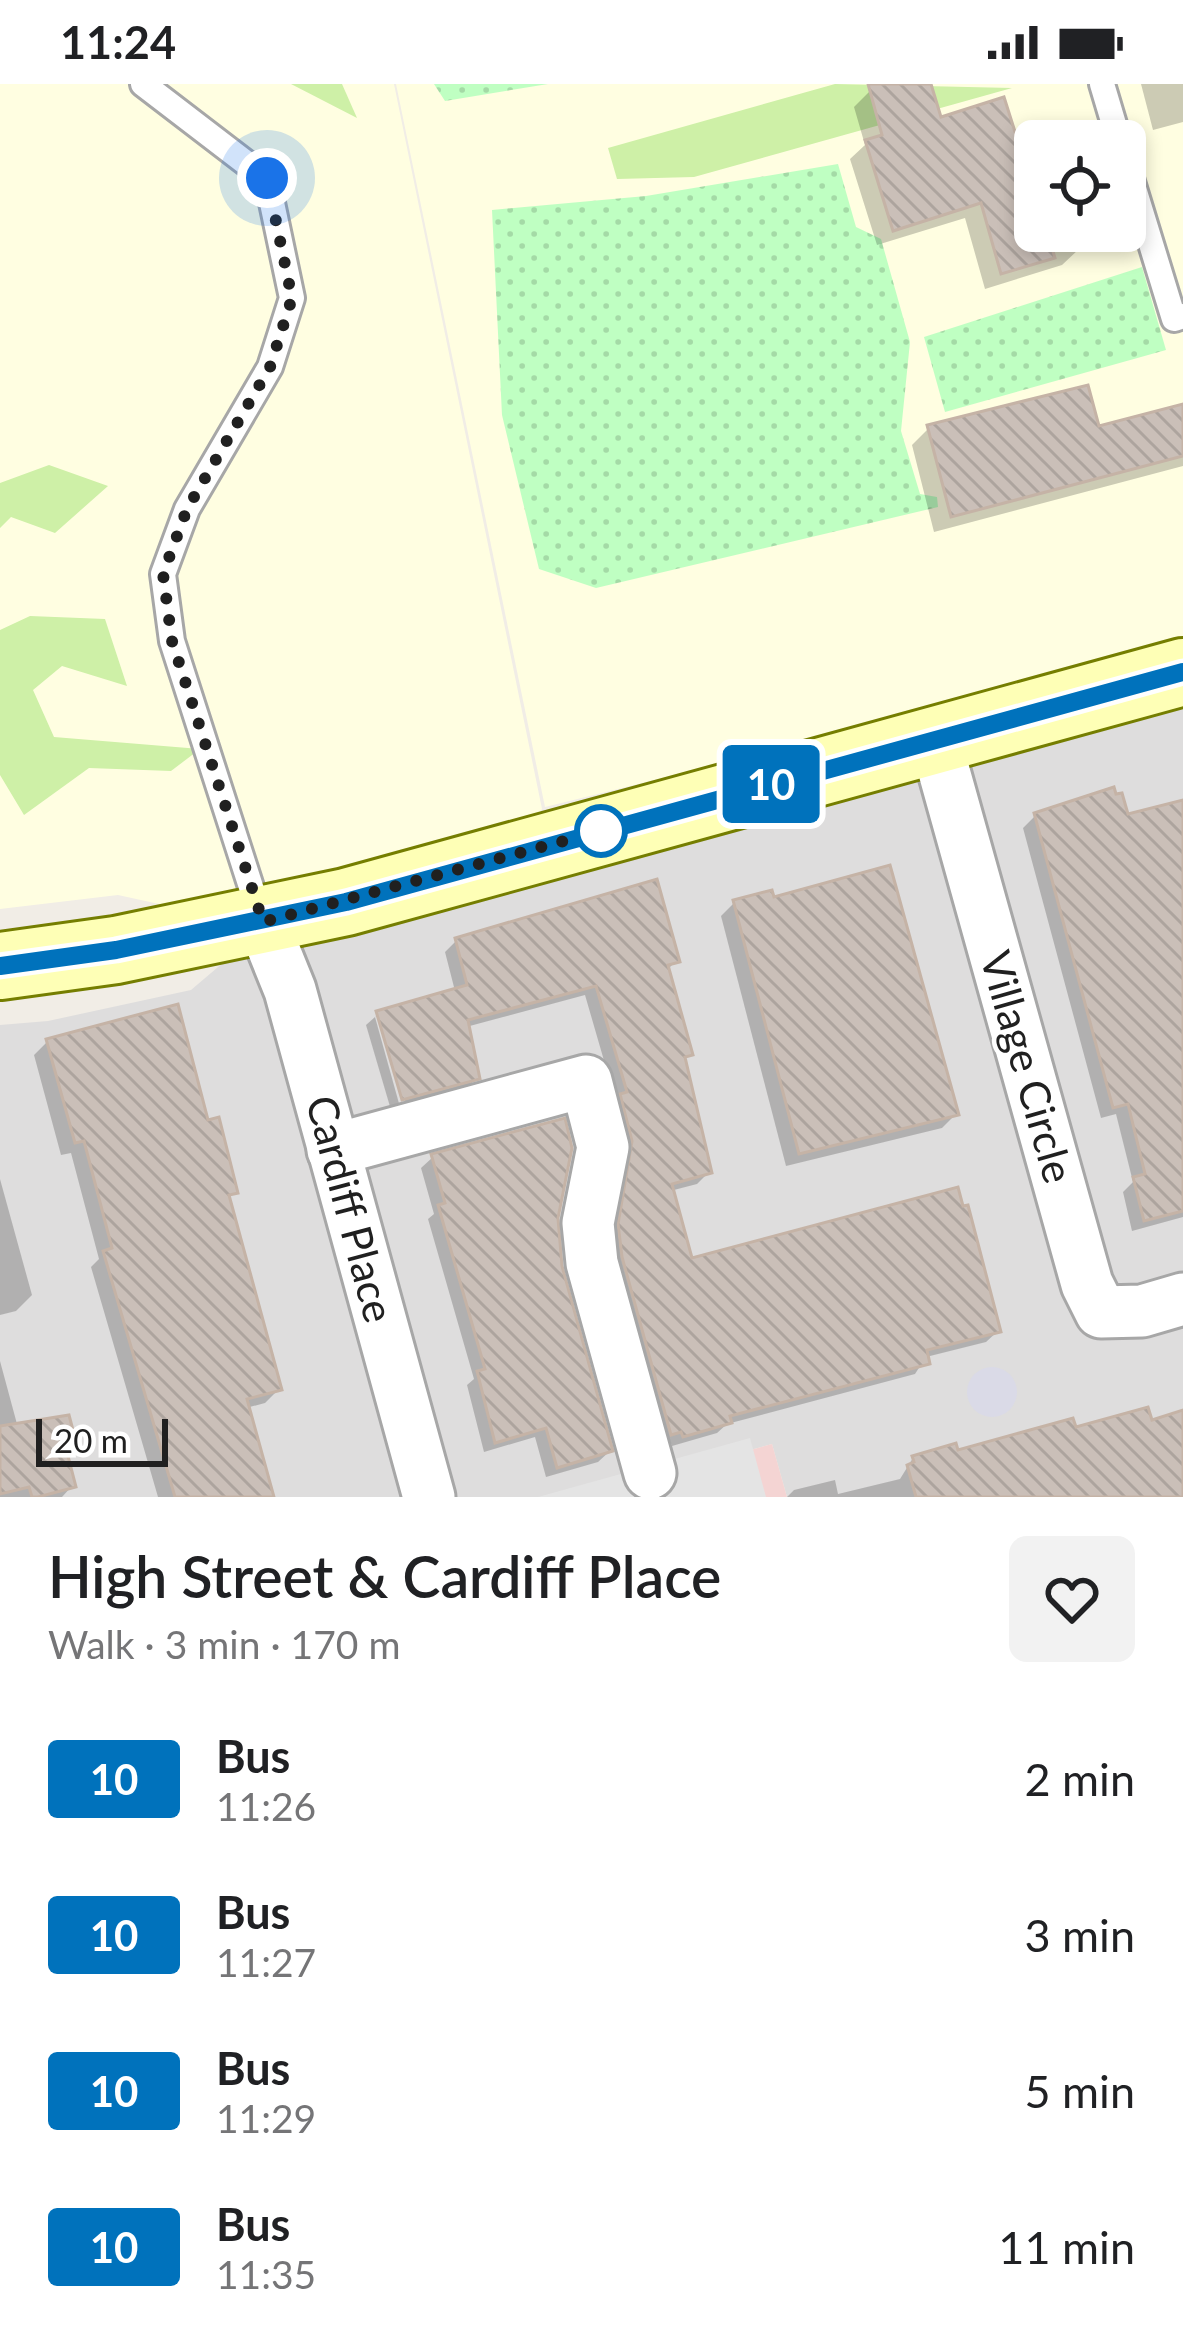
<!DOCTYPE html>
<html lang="en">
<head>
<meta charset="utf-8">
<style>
	body { margin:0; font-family:Lato,sans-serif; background:#f2f2f2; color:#202124; height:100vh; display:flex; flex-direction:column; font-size:45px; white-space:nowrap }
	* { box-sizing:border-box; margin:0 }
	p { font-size:39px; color:#757577 }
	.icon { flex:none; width:66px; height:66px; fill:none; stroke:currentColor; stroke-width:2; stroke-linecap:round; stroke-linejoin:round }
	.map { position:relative; height:1413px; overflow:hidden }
	.panel { display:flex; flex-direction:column; background:#fff; flex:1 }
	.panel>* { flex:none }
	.badge { padding:0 24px; border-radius:9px; font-size:42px; line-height:78px }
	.tools { position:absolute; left:1014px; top:36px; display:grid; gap:24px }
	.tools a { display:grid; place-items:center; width:132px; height:132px; border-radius:18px; background:#fff; box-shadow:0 6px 18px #0003; font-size:60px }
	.scale { position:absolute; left:36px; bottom:30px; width:132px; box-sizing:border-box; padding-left:12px; border:6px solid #202020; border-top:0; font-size:33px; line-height:42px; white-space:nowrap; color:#202020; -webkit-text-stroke:9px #fff; paint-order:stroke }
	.you { position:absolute; width:60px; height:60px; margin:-30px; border:9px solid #fff; border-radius:50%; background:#1a73e8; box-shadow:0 0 0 18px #1a73e833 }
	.map>.badge { position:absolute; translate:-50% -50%; box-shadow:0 0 0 6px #fff }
	.round { display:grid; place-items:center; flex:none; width:126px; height:126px; border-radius:18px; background:#f2f2f2 }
	.head { display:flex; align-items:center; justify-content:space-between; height:204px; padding:0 48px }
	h1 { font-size:57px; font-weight:600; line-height:90px }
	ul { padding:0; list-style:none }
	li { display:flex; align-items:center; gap:36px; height:156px; padding:0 48px }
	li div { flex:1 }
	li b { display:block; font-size:45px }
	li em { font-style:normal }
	li .badge { min-width:132px; font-weight:700; text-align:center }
	.status { display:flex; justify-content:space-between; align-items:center; height:84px; padding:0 60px; background:#fff; direction:ltr }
	.status svg { height:33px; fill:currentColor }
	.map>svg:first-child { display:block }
</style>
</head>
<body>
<div class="status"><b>11:24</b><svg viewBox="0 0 49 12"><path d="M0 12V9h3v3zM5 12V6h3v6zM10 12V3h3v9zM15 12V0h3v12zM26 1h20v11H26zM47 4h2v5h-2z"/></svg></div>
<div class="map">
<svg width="1183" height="1413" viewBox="0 0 1183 1413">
	<defs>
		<pattern id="park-dots" width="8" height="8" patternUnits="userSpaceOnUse" patternTransform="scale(3)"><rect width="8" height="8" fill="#bfffc2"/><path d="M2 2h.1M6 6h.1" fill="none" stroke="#a4daa6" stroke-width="1.8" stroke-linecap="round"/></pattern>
		<pattern id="building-back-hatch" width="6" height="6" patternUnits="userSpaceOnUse" patternTransform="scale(3)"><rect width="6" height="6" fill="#cabfb8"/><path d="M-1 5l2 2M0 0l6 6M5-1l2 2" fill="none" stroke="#ada49e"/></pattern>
	</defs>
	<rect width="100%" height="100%" fill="#f1ede6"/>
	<polygon fill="#dedddd" points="1183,599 1183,1413 787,1413 772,1360 580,1413 0,1413 0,941 48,937 191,906 265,843"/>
	<polygon fill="#f4d4d3" points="772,1360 787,1413 584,1413"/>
	<g fill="#fffee1" fill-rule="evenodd">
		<polygon points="0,0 394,0 542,725 495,791 264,843 118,811 0,825"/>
		<path d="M396,0h787v566l-638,157zM1035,57h90v90h-90z"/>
	</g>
	<g fill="#cef0a7">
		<polygon points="291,0 342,0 357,34"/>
		<polygon points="835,0 1012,4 694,93 617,95 608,64"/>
		<polygon points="49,381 108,402 55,449 11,433 0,444 0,399"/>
		<polygon points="30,532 105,535 127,602 62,582 33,606 54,653 200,665 171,687 89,684 24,731 0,691 0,546"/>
	</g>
	<g fill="url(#park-dots)">
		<polygon points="434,0 548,0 445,17"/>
		<polygon points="838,80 856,143 881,155 910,258 901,347 920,410 937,413 938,423 596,504 539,485 502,331 492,126 646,112"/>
		<polygon points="1142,183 1166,266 945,328 924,253"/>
	</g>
	<polygon fill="#e4e4e4" points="750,1354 766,1413 538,1413"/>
	<circle fill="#dadae7" cx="992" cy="1308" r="25"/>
	<g fill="#0003">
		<polygon points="896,0 928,0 939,36 1035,120 1035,147 1074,147 1079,165 1062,181 985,205 965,134 877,161 850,75 865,61 854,23 870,7"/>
		<polygon points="1141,0 1183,0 1183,38 1153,46"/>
		<polygon points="1183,323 1183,382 934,448 912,361 929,344 1097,345"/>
		<polygon points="1183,719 1183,1133 1132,1147 1123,1108 1133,1098 1116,1030 1101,1034 1023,744 1035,732 1126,734"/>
		<polygon points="735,818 956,1030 942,1044 786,1082 721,832"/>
		<polygon points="456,857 676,877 666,887 689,970 683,977 709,1088 697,1100 670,1107 690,1177 998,1247 986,1258 926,1273 915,1290 727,1340 717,1349 672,1362 670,1357 660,1361 611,1186 616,1018 585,911 466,943 477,994 465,1005 406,1021 381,933 375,933 455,907 445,868"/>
		<polygon points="375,933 400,1023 391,1026 366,941"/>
		<polygon points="48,957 206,1040 235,1108 227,1115 279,1305 265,1319 246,1324 270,1413 158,1413 91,1183 99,1175 71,1069 61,1071 34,971"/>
		<polygon points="433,1073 555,1134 559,1183 610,1367 598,1378 546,1393 535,1353 484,1368 467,1301 474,1295 428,1135 434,1130 421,1084"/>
		<polygon points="0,1095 32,1211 16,1227 0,1231"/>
		<polygon points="0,1277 17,1340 75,1368 66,1377 72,1402 62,1413 0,1413"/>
		<polygon points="1183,1329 1183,1413 787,1413 794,1406 835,1396 838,1410 900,1395 913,1374 1150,1340"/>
	</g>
	<g fill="url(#building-back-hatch)" stroke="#c5b3a6" stroke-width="3">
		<polygon points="868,0 931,0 941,33 1004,13 1035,111 1035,147 1047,147 1055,174 1001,190 981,119 893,147 865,56 882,51"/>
		<polygon points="1088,301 1099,342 1183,320 1183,372 951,433 927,341"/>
		<polygon points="1114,703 1116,710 1122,709 1128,730 1183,716 1183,1127 1144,1137 1133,1093 1145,1090 1128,1020 1113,1024 1034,729"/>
		<polygon points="890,781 959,1031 799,1070 733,816 772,806 774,813"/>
		<polygon points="657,795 680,878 668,881 693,971 685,973 712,1089 672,1100 692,1174 958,1103 963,1122 968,1121 1001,1248 927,1266 930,1280 730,1332 732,1339 683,1353 681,1348 671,1351 622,1173 618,1140 632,1057 620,1010 627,1008 596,902 468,936 480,995 402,1016 376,927 467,901 455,854"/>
		<polygon points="178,920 208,1036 219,1033 238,1109 229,1111 282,1306 247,1315 274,1413 175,1413 103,1167 112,1164 84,1057 75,1059 46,955"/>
		<polygon points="565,1034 572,1064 558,1134 562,1182 613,1367 557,1384 546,1344 495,1359 477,1287 485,1285 438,1121 445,1119 431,1070"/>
		<polygon points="1148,1323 1152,1336 1183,1326 1183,1413 916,1413 907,1381 914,1378 912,1372 956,1359 958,1366 1073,1334 1076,1343"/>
		<polygon points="69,1331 79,1369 68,1372 76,1403 38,1413 32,1413 29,1403 0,1410 0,1342"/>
	</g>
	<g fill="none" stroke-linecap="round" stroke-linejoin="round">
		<defs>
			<g id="lane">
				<polyline points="143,0 267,95 292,214 270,283 187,425 163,490 172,557 260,831"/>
				<polyline points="1102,0 1119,57"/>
				<polyline points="1125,75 1174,235 1183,232"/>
			</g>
			<g id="street">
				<polyline points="935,655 1087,1200 1101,1228 1142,1227 1183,1215"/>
				<polyline points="263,839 290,906 429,1413"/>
				<polyline points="333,1066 586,997 603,1063 588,1139 592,1179 650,1389"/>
			</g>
			<polyline id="secondary" points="0,882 116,866 346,818 1183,588"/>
		</defs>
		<use href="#lane" stroke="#a7a7a7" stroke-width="30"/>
		<use href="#street" stroke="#a7a7a7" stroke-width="57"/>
		<use href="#secondary" stroke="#757e00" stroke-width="72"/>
		<use href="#lane" stroke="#fff" stroke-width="24"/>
		<use href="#street" stroke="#fff" stroke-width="51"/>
		<use href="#secondary" stroke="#feffb6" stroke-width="66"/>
	</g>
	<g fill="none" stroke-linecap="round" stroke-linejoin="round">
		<defs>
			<polyline id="line" points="0,882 116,866 346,818 1183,588"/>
		</defs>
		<use href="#line" stroke="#fff" stroke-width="27"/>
		<use href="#line" stroke="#0072bc" stroke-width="18"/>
		<polyline stroke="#202020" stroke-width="12" stroke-dasharray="0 21.6" points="267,94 292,214 270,283 187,425 163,490 172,557 263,838 601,747"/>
	</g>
	<circle fill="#fff" stroke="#0072bc" stroke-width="6" cx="601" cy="747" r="24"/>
	<g text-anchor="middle" stroke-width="9" stroke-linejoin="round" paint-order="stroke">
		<g font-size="42" fill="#202020" stroke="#fff">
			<text transform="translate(1027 983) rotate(74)" y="15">Village Circle</text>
			<text transform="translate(350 1125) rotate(75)" y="15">Cardiff Place</text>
		</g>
	</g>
</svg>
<div class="tools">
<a><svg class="icon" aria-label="locate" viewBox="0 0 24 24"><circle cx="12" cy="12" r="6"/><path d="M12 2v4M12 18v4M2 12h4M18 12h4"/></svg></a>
</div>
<div class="scale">20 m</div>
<div class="you" style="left:267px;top:94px"></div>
<b class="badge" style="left:771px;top:700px;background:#0072bc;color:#fff">10</b>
</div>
<section class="panel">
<div class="head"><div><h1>High Street &amp; Cardiff Place</h1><p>Walk · 3 min · 170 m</p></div><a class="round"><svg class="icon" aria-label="heart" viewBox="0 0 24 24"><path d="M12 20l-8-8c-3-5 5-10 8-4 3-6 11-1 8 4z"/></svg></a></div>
<ul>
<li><span class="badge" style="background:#0072bc;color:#fff">10</span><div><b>Bus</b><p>11:26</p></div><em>2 min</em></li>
<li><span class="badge" style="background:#0072bc;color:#fff">10</span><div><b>Bus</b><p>11:27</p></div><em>3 min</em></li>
<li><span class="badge" style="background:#0072bc;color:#fff">10</span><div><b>Bus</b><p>11:29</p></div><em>5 min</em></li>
<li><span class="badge" style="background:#0072bc;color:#fff">10</span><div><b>Bus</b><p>11:35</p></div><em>11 min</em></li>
</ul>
</section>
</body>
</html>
